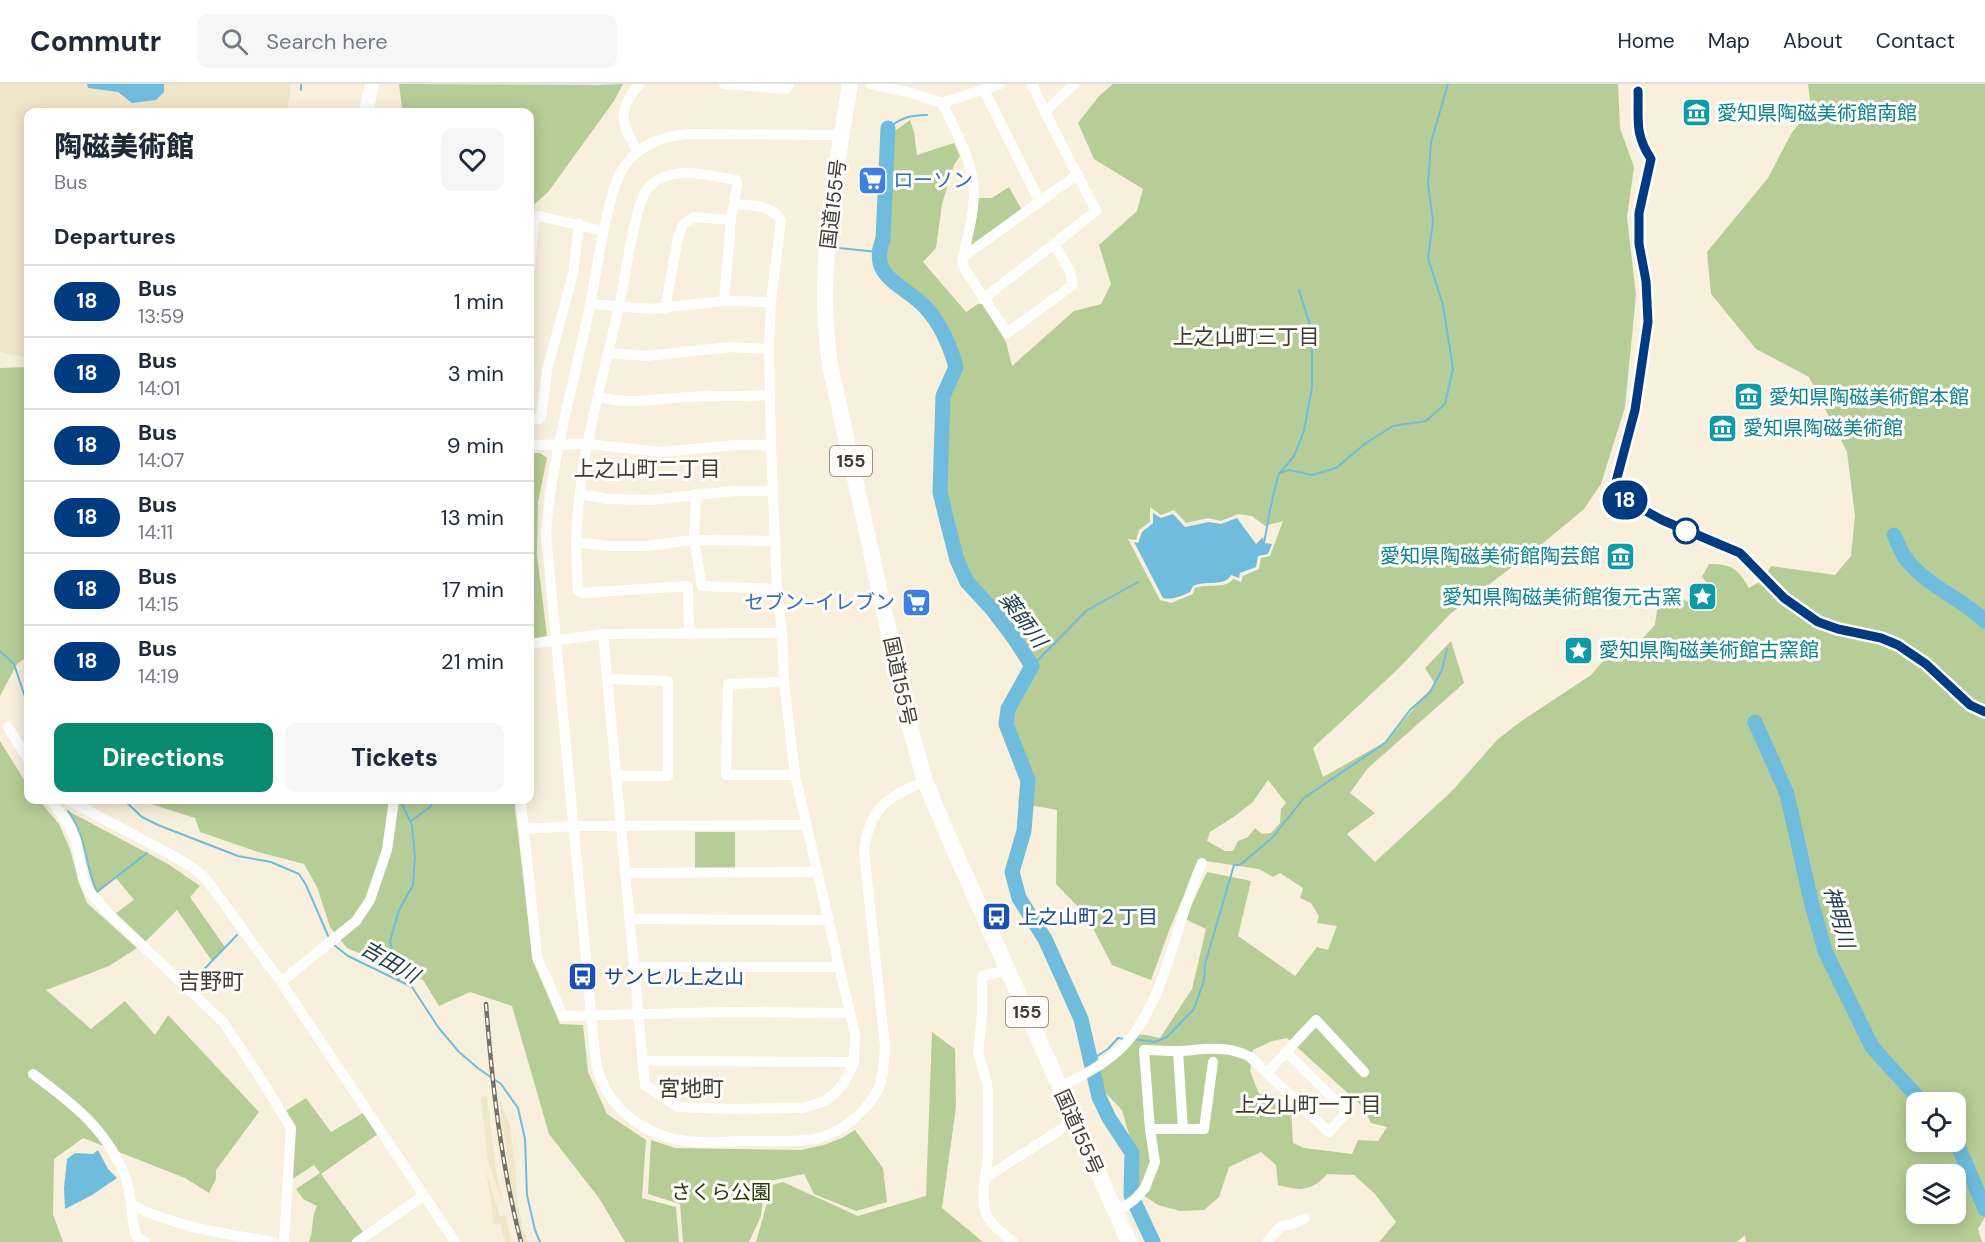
<!DOCTYPE html>
<html lang="en">
<head>
<meta charset="utf-8">
<style>
	body { margin:0; font-family:"DM Sans","Noto Sans JP",sans-serif; background:#f6f6f7; color:#1f2937; height:100vh; display:flex; flex-direction:column; font-size:22px; white-space:nowrap }
	* { box-sizing:border-box; margin:0 }
	p { font-size:20px; color:#747a83 }
	.icon { flex:none; width:33px; height:33px; fill:none; stroke:currentColor; stroke-width:2; stroke-linecap:round; stroke-linejoin:round }
	.map { position:relative; flex:1; overflow:hidden }
	.details { position:absolute; left:24px; top:24px; width:510px; height:696px; display:flex; flex-direction:column; background:#fff; border-radius:12px; box-shadow:0 3px 15px #0003 }
	.details>* { flex:none }
	.badge { padding:0 12px; border-radius:20px; font-size:21px; line-height:39px }
	.fabs { position:absolute; left:1906px; top:1008px; display:grid; gap:12px }
	.fabs a { display:grid; place-items:center; width:60px; height:60px; border-radius:12px; background:#fff; box-shadow:0 3px 15px #0003; font-size:30px }
	.map>.badge { position:absolute; translate:-50% -50%; box-shadow:0 0 0 3px #fff }
	h2 { padding:0 30px; font-size:22px; line-height:54px }
	.round { display:grid; place-items:center; flex:none; width:63px; height:63px; border-radius:12px; background:#f6f6f7 }
	.head { display:flex; align-items:center; justify-content:space-between; height:102px; padding:0 30px }
	h1 { font-size:28px; font-weight:800; line-height:45px }
	.primary-button { display:flex; gap:12px; margin-top:auto; padding:12px 30px }
	.primary-button a { flex:1; height:69px; border-radius:12px; background:#078a6f; color:#fff; font-size:24px; font-weight:800; line-height:69px; text-align:center }
	.primary-button a+a { background:#f6f6f7; color:#1f2937 }
	ul { padding:0; list-style:none }
	li { display:flex; align-items:center; gap:18px; height:72px; padding:0 30px; border-top:2px solid #e0e1e3 }
	li div { flex:1 }
	li b { display:block; font-size:22px }
	li em { font-style:normal }
	li .badge { min-width:66px; font-weight:700; text-align:center }
	header { display:flex; align-items:center; gap:36px; box-sizing:border-box; height:84px; padding:0 30px; background:#fff; border-bottom:2px solid #e0e1e3 }
	header strong { font-size:28px }
	nav { display:flex; gap:33px; margin-inline-start:auto; font-size:21px }
	.search { width:420px; height:54px; background:#f6f6f7; display:flex; align-items:center; gap:15px; box-sizing:border-box; padding:0 21px; border-radius:12px; color:#747a83; font-size:22px }
	.map>svg:first-child { display:block }
</style>
</head>
<body>
<header>
<strong>Commutr</strong>
<div class="search"><svg class="icon" aria-label="search" viewBox="0 0 24 24"><circle cx="10" cy="10" r="6"/><path d="M15 15l6 6"/></svg>Search here</div>
<nav><a>Home</a><a>Map</a><a>About</a><a>Contact</a></nav>
</header>
<div class="map">
<svg width="1985" height="1158" viewBox="0 0 1985 1158">
	<rect width="100%" height="100%" fill="#f8f0dc"/>
	<g fill="#efe6ca">
		<polygon points="0,0 290,0 290,12 286,28 28,28 28,274 0,268"/>
		<polygon points="487,1012 496,1087 503,1120 488,1077 481,1013"/>
		<polygon points="498,1012 510,1041 516,1089 517,1116 523,1146 529,1158 523,1158 514,1118"/>
		<polygon points="486,1086 500,1132 506,1131 511,1158 505,1158 500,1139 494,1140"/>
	</g>
	<g fill="#b6cd97" fill-rule="evenodd">
		<polygon points="399,0 597,1 623,0 614,17 548,108 530,124 530,28 401,28 402,24"/>
		<path d="M1113,0h505l2,44 14,39 -7,50 9,78 -11,112 -24,77 -17,25 -48,40 -86,65 -52,55 -85,79 10,29 62,-35 50,-58 -10,-16 26,-27 13,42 -97,86 -17,24 25,20 -28,21 28,28 77,-71 45,-51 23,-18 71,-47 15,-17 21,-3 28,-30 2,-15 21,-14 24,14 15,-15 -15,-18 7,-13c23,0 29,5 40,24l14,-8 8,-14 64,9 16,-19 4,-40 -8,-64 -38,-75 -53,-28 -45,-55 -4,-42 61,-74 23,-44 20,-26 -3,-24h177v1133l-7,12 4,13h-236l-1,-7 -8,7h-358l17,-20 -21,-28 -21,-19 -27,-1c-15,18 -28,17 -49,11l-2,-20 -15,-13 -32,15 -10,30 -15,13 -24,1 -22,-6 -24,-16 1,-34 -13,-45 -32,-33 26,-18 24,-25 20,4 32,-49 14,-60 -21,-10 22,-47 44,9 -13,55 57,40 22,-29 11,3 9,-24 -20,-3 2,-7 -8,-13 -11,-5 3,-10 -23,-15 -7,4 -14,-8 -60,-9 -29,68 -19,52 -39,-15 -26,-50 -30,-31 1,-74 -39,-7 3,-19 -19,-50 33,-67 -14,-30 -47,-52 -12,-23 -16,-68 -1,-22 1,-74 14,-30 -8,-27 -30,-43 -35,-27 -15,-22 6,-20 10,-12 4,-84 18,-13 4,12 3,23 37,-12 6,13 -6,9 -12,39 -6,44 -13,14 43,50 12,-8h5l23,38 6,24 62,-55 27,-7 10,-20 -12,-39 38,-34 6,-22 -49,-30 -16,-36 21,-27zM1150,423l11,8 13,-5 12,13 22,-5 13,3 17,-7 14,2 13,10 18,-5 -13,35 -9,2 -2,11 -16,7 -2,6 -8,-3c-8,11 -26,4 -38,9l-2,6 -22,9 -11,-3 -32,-61 8,1 3,-10 11,-8zM1268,696l18,23 -5,6 -1,14 -9,10 -9,1 -7,-6 -7,9 -10,4 -5,10h-8l-18,-10 3,-9 25,-16 18,-14zM1287,954l75,68 9,17 16,4 -9,14 -20,-1 -6,14 -48,-6 -11,-5 -2,-35 -18,-13 -14,-1 -9,-23 3,-21 19,-9zM1917,1018h39v40h-39zM1917,1090h39v40h-39z"/>
		<polygon points="1009,103 1022,126 975,162 969,159 975,114 992,114"/>
		<polygon points="28,283 28,575 27,573 17,580 0,612 0,284"/>
		<polygon points="530,369 540,369 547,374 538,418 537,471 547,552 530,555"/>
		<polygon points="0,657 28,702 28,716 39,716 59,740 70,765 80,802 87,819 137,864 109,882 46,906 91,945 125,917 155,951 168,931 259,1028 216,1086 216,1095 209,1109 185,1094 83,1054 54,1075 53,1130 63,1158 0,1158"/>
		<polygon points="138,716 514,716 533,877 560,940 583,941 588,988 607,1030 646,1056 642,1114 676,1123 679,1158 625,1158 599,1114 549,1050 512,922 470,908 439,922 423,896 347,864 330,843 317,803 304,780 258,768 200,748 195,734"/>
		<path d="M68,727l100,53 32,22 -10,11 35,50 -13,14 -35,-51 -34,34 -31,-28 22,-16 -18,-22 -19,14c-13,-27 -10,-55 -29,-81z"/>
		<rect x="695" y="748" width="40" height="39"/>
		<polygon points="932,948 955,965 956,1023 942,1124 983,1158 756,1158 772,1101 783,1098 858,1132 926,1112"/>
		<path d="M306,1014l25,34 32,-19 15,21 -57,40 45,62 -9,6h-48c5,-12 2,-26 8,-36l-14,-7 -7,-10 24,-16 -6,-8 -26,17 3,-54 -9,-15z"/>
		<polygon points="855,1046 883,1084 887,1118 856,1127 814,1110 804,1090 765,1098 761,1132 749,1158 683,1158 680,1120 648,1110 651,1056 675,1064 801,1066 824,1061 842,1054"/>
	</g>
	<g fill="#70bcdd">
		<polygon points="87,0 164,0 164,8 156,16 132,19 118,8 88,4"/>
		<path d="M1153,429l8,5 12,-4 12,13 24,-5 12,2 16,-6 19,26 7,-7 1,6 8,1 -4,10 -10,2 -2,11 -16,6 -1,5 -8,-3c-6,12 -26,5 -38,11l-3,6c-9,4 -17,8 -27,6l-29,-56 4,1 4,-11 11,-9z"/>
		<polygon points="98,1066 108,1085 117,1094 92,1111 65,1125 64,1104 67,1075 75,1069 93,1070"/>
	</g>
	<g fill="none" stroke-linecap="round" stroke-linejoin="round">
		<g stroke="#70bcdd" stroke-width="2">
			<polyline points="301,0 301,6"/>
			<path d="M888,44c13,-10 22,-13 39,-13"/>
			<polyline points="839,164 878,168"/>
			<polyline points="1280,389 1294,372 1304,347 1312,303 1312,248 1299,206"/>
			<polyline points="1264,459 1272,416 1279,389 1289,386 1312,391 1336,384 1366,359 1393,342 1426,337 1445,320 1453,285 1443,221 1428,174 1433,137 1428,100 1431,58 1448,0"/>
			<polyline points="0,567 14,580 28,622"/>
			<polyline points="1032,582 1086,527 1138,498"/>
			<polyline points="124,716 142,733 158,741 238,772 271,778 299,790 306,801 329,854"/>
			<path d="M68,727c20,27 16,54 29,81l50,-39"/>
			<polyline points="411,737 430,723 435,716"/>
			<polyline points="334,861 348,872 412,903 438,943 459,968 479,985 501,1000 518,1024 525,1055 527,1111 535,1146 540,1158"/>
			<polyline points="399,897 390,857 399,826 413,801 415,773 412,741 400,716"/>
			<polyline points="190,900 237,851"/>
			<polyline points="1133,955 1155,958 1167,953 1194,925 1204,896 1205,880 1234,781 1240,781 1272,754 1304,714 1385,659 1410,626 1430,608 1442,586 1447,565"/>
			<polyline points="1091,976 1108,965 1118,954 1124,955"/>
		</g>
		<g stroke="#70bcdd" stroke-width="15">
			<path d="M888,44l-5,112c-16,38 23,45 43,68 15,16 24,38 30,59l-13,29 -3,96 5,21 12,47 10,22 25,27 22,29 18,28 -24,43 -2,15 22,56 -4,51 -12,41 7,26 26,41 36,80 18,78 10,21 23,35 -1,42 22,47"/>
			<path d="M1894,451c4,8 7,18 13,25 21,27 54,38 78,61"/>
			<polyline points="1755,638 1787,710 1811,817 1825,867 1872,963 1922,1018"/>
			<polyline points="1956,1057 1985,1125"/>
		</g>
		<g stroke="#fff" stroke-width="10">
			<polyline points="724,0 786,5 789,0"/>
			<polyline points="871,0 915,10 942,19 1000,0"/>
			<polyline points="1032,0 1045,28"/>
			<polyline points="984,6 1039,116"/>
			<path d="M942,19c12,25 27,51 31,79 4,26 -7,57 -11,83l45,68 66,-48 -3,-14 -16,-27 42,-33 -51,-99 29,-28"/>
			<path d="M841,51l-152,-1c-27,2 -54,12 -68,38 -8,13 -10,29 -14,43 -7,30 -11,60 -17,90 -15,75 -39,153 -44,229l48,510c1,9 2,18 4,27 12,39 48,65 88,70 19,3 40,0 59,0 24,0 49,2 73,-3 25,-6 50,-27 61,-51 5,-13 5,-27 6,-40l-21,-196c6,-45 23,-53 61,-70"/>
			<path d="M638,67c-18,-26 -21,-43 2,-67"/>
			<path d="M735,120c17,2 35,0 46,16l-10,82 -2,47 2,96 6,144 5,44"/>
			<polyline points="963,173 1078,90"/>
			<polyline points="530,184 534,137 539,132 604,147"/>
			<polyline points="983,215 1054,160"/>
			<polyline points="590,220 650,225 724,217 771,218"/>
			<polyline points="665,225 678,154 683,141 694,133 731,136"/>
			<polyline points="609,269 646,272 731,263 769,265"/>
			<path d="M598,313c36,8 56,2 92,0 26,-2 53,0 79,-2"/>
			<polyline points="530,335 539,335 541,332 547,286 573,190 579,140"/>
			<polyline points="530,361 589,360 660,368 736,361 771,361"/>
			<polyline points="580,410 608,415 650,416 735,407 773,407"/>
			<polyline points="696,410 694,456 702,502 777,505"/>
			<polyline points="576,458 608,462 646,462 694,456 776,457"/>
			<path d="M1740,469c27,30 56,63 96,75 21,7 43,7 62,17 34,16 53,51 87,67"/>
			<path d="M689,550l-1,-48 -105,7 -5,-2c-1,-23 -3,-46 -1,-69 5,-76 28,-151 44,-225 5,-23 14,-96 28,-110 23,-24 58,-11 87,-7l1,5 -6,35 -7,81"/>
			<polyline points="530,560 603,550 782,549 784,598 795,691 855,951 854,978 844,999 834,1010 825,1017 803,1024 730,1025 678,1023 645,1001 603,550"/>
			<polyline points="608,595 668,597 668,692 616,692"/>
			<polyline points="784,598 728,600 726,691 795,691"/>
			<polyline points="8,643 28,675"/>
			<polyline points="56,716 53,719 65,735 76,756 83,795 89,807 105,826 223,938 261,995 291,1044 284,1158"/>
			<polyline points="68,716 170,770 195,785 206,795 281,898 455,1158"/>
			<polyline points="521,716 537,873 563,932 729,928 850,929"/>
			<polyline points="524,745 574,742 805,741"/>
			<polyline points="625,789 816,788"/>
			<polyline points="630,835 827,836"/>
			<polyline points="634,883 838,883"/>
			<polyline points="281,898 356,837 370,816 387,766 394,716"/>
			<polyline points="1178,967 1183,1045"/>
			<polyline points="642,977 854,978"/>
			<polyline points="1267,989 1286,968"/>
			<path d="M33,990c39,29 75,56 92,103 8,19 5,40 11,59l9,6"/>
			<path d="M1059,1003c21,-10 41,-20 59,-36 47,-41 58,-132 84,-188"/>
			<polyline points="1150,1045 1204,1045 1213,978"/>
			<polyline points="985,1094 988,1071 988,1012 987,999 978,968 982,931 982,892 1009,886"/>
			<path d="M132,1121c46,23 92,28 141,37"/>
			<path d="M1116,1129l19,-14 10,-11 10,-26 -5,-33 -6,-79c11,0 22,1 33,1 26,-1 49,-7 73,6l79,75 18,-20 -61,-60 30,-32 48,52"/>
			<polyline points="357,1158 423,1112"/>
			<path d="M1013,1158c-27,-22 -33,-28 -28,-64l89,-57"/>
			<polyline points="1267,1158 1281,1142 1293,1140 1305,1134"/>
		</g>
		<polyline stroke="#fff" stroke-width="14" points="366,28 372,0"/>
		<path stroke="#fff" stroke-width="16" d="M850,0c-15,92 -34,188 -20,281l79,359 16,57 27,64 177,397"/>
		<defs>
			<path id="rail" d="M486,920c6,80 15,160 35,238"/>
		</defs>
		<use href="#rail" stroke="#767166" stroke-width="4.5"/>
		<use href="#rail" stroke="#fffdf9" stroke-width="2" stroke-dasharray="7" stroke-linecap="butt"/>
	</g>
	<g fill="none" stroke-linecap="round" stroke-linejoin="round">
		<defs>
			<path id="line" d="M1638,7c1,29 -4,42 13,68l-12,54v31l7,37 2,41 -13,88 -22,83 49,27 78,33 44,45 34,24 20,7 43,9 17,7 28,19 44,41 15,7"/>
		</defs>
		<use href="#line" stroke="#fff" stroke-width="14"/>
		<use href="#line" stroke="#003b80" stroke-width="9"/>
	</g>
	<defs>
		<symbol id="museum-square" viewBox="-11 -11 22 22"><rect x="-9" y="-9" width="18" height="18" rx="4" fill="#0f9aa8" stroke="#fffdf9"/><path d="M0-6L6-3V-2H-6V-3ZM-5-1h2V3h-2ZM-1-1h2V3h-2ZM3-1h2V3H3ZM-6 4H6V6H-6Z" fill="#fff"/></symbol>
		<symbol id="supermarket-square" viewBox="-11 -11 22 22"><rect x="-9" y="-9" width="18" height="18" rx="4" fill="#3f7fe0" stroke="#fffdf9"/><path d="M-6-5.5h2.5l.6 2H6L4.5 2H-2.5L-4.4-4H-6ZM-1.5 3.2a1.3 1.3 0 1 0 .1 0ZM3 3.2a1.3 1.3 0 1 0 .1 0Z" fill="#fff"/></symbol>
		<symbol id="sight-square" viewBox="-11 -11 22 22"><rect x="-9" y="-9" width="18" height="18" rx="4" fill="#0f9aa8" stroke="#fffdf9"/><path d="M0-6L1.8-2.2L6-1.7L2.9 1.2L3.7 5.4L0 3.3L-3.7 5.4L-2.9 1.2L-6-1.7L-1.8-2.2Z" fill="#fff"/></symbol>
		<symbol id="bus-square" viewBox="-11 -11 22 22"><rect x="-9" y="-9" width="18" height="18" rx="4" fill="#1a4fb4" stroke="#fffdf9"/><path d="M-5-6H5V4H4V6H2V4H-2V6H-4V4H-5ZM-3.5-4V0h7V-4ZM-3.5 1.2v1.5H-2V1.2ZM2 1.2v1.5H3.5V1.2Z" fill="#fff"/></symbol>
	</defs>
	<g fill-rule="evenodd">
		<use href="#museum-square" x="1680" y="12" width="33" height="33"/>
		<use href="#supermarket-square" x="856" y="80" width="33" height="33"/>
		<use href="#museum-square" x="1732" y="296" width="33" height="33"/>
		<use href="#museum-square" x="1706" y="328" width="33" height="33"/>
		<use href="#museum-square" x="1604" y="456" width="33" height="33"/>
		<use href="#sight-square" x="1686" y="496" width="33" height="33"/>
		<use href="#supermarket-square" x="900" y="502" width="33" height="33"/>
		<use href="#sight-square" x="1562" y="550" width="33" height="33"/>
		<use href="#bus-square" x="980" y="816" width="33" height="33"/>
		<use href="#bus-square" x="566" y="876" width="33" height="33"/>
	</g>
	<circle fill="#fff" stroke="#003b80" stroke-width="3" cx="1686" cy="447" r="12"/>
	<g text-anchor="middle" stroke-width="6" stroke-linejoin="round" paint-order="stroke">
		<g fill="#fffdf9" stroke="#79766f" stroke-width="1.5">
			<rect x="830" y="362" width="42" height="30" rx="4.5"/>
			<rect x="1006" y="913" width="42" height="30" rx="4.5"/>
		</g>
		<g font-size="18" font-weight="bold" fill="#3f3c34">
			<text x="851" y="383">155</text>
			<text x="1027" y="934">155</text>
		</g>
		<g font-size="20" fill="#0d838f" stroke="#fffdf9" text-anchor="start">
			<text x="1717" y="36">愛知県陶磁美術館南館</text>
			<text x="1769" y="320">愛知県陶磁美術館本館</text>
			<text x="1743" y="351">愛知県陶磁美術館</text>
			<text x="1600" y="479" text-anchor="end">愛知県陶磁美術館陶芸館</text>
			<text x="1682" y="520" text-anchor="end">愛知県陶磁美術館復元古窯</text>
			<text x="1599" y="573">愛知県陶磁美術館古窯館</text>
		</g>
		<g font-size="20" fill="#366cbe" stroke="#fffdf9" text-anchor="start">
			<text x="893" y="103">ローソン</text>
			<text x="895" y="525" text-anchor="end">セブン-イレブン</text>
		</g>
		<g font-size="20" fill="#3f3c34" stroke="#fffdf9">
			<text transform="translate(833 120) rotate(-83)" y="7">国道155号</text>
			<text transform="translate(900 597) rotate(78)" y="7">国道155号</text>
			<text transform="translate(1079 1048) rotate(66)" y="7">国道155号</text>
		</g>
		<g font-size="20" fill="#164399" stroke="#fffdf9" text-anchor="start">
			<text x="1018" y="840">上之山町２丁目</text>
			<text x="604" y="900">サンヒル上之山</text>
		</g>
		<g font-size="20" fill="#273708" stroke="#fffdf9">
			<text x="721" y="1115">さくら公園</text>
		</g>
		<g font-size="21" fill="#3f3c34" stroke="#fffdf9">
			<text x="1246" y="260">上之山町三丁目</text>
			<text x="647" y="392">上之山町二丁目</text>
			<text x="1308" y="1028">上之山町一丁目</text>
		</g>
		<g font-size="21" font-style="italic" fill="#1b3d4c" stroke="#fffdf9">
			<text transform="translate(1023 536) rotate(53)" y="7">薬師川</text>
			<text transform="translate(1839 833) rotate(75)" y="7">神明川</text>
			<text transform="translate(390 878) rotate(30)" y="7">吉田川</text>
		</g>
		<g font-size="22" fill="#3f3c34" stroke="#fffdf9">
			<text x="211" y="905">吉野町</text>
			<text x="691" y="1012">宮地町</text>
		</g>
	</g>
</svg>
<div class="fabs">
<a><svg class="icon" aria-label="locate" viewBox="0 0 24 24"><circle cx="12" cy="12" r="6"/><path d="M12 2v4M12 18v4M2 12h4M18 12h4"/></svg></a>
<a><svg class="icon" aria-label="layers" viewBox="0 0 24 24"><path d="M12 4l9 5-9 5-9-5zM3 14l9 5 9-5"/></svg></a>
</div>
<b class="badge" style="left:1625px;top:416px;background:#003b80;color:#fff">18</b>
<section class="details">
<div class="head"><div><h1>陶磁美術館</h1><p>Bus</p></div><a class="round"><svg class="icon" aria-label="heart" viewBox="0 0 24 24"><path d="M12 20l-8-8c-3-5 5-10 8-4 3-6 11-1 8 4z"/></svg></a></div>
<h2>Departures</h2>
<ul>
<li><span class="badge" style="background:#003b80;color:#fff">18</span><div><b>Bus</b><p>13:59</p></div><em>1 min</em></li>
<li><span class="badge" style="background:#003b80;color:#fff">18</span><div><b>Bus</b><p>14:01</p></div><em>3 min</em></li>
<li><span class="badge" style="background:#003b80;color:#fff">18</span><div><b>Bus</b><p>14:07</p></div><em>9 min</em></li>
<li><span class="badge" style="background:#003b80;color:#fff">18</span><div><b>Bus</b><p>14:11</p></div><em>13 min</em></li>
<li><span class="badge" style="background:#003b80;color:#fff">18</span><div><b>Bus</b><p>14:15</p></div><em>17 min</em></li>
<li><span class="badge" style="background:#003b80;color:#fff">18</span><div><b>Bus</b><p>14:19</p></div><em>21 min</em></li>
</ul>
<div class="primary-button"><a>Directions</a><a>Tickets</a></div>
</section>
</div>
</body>
</html>
